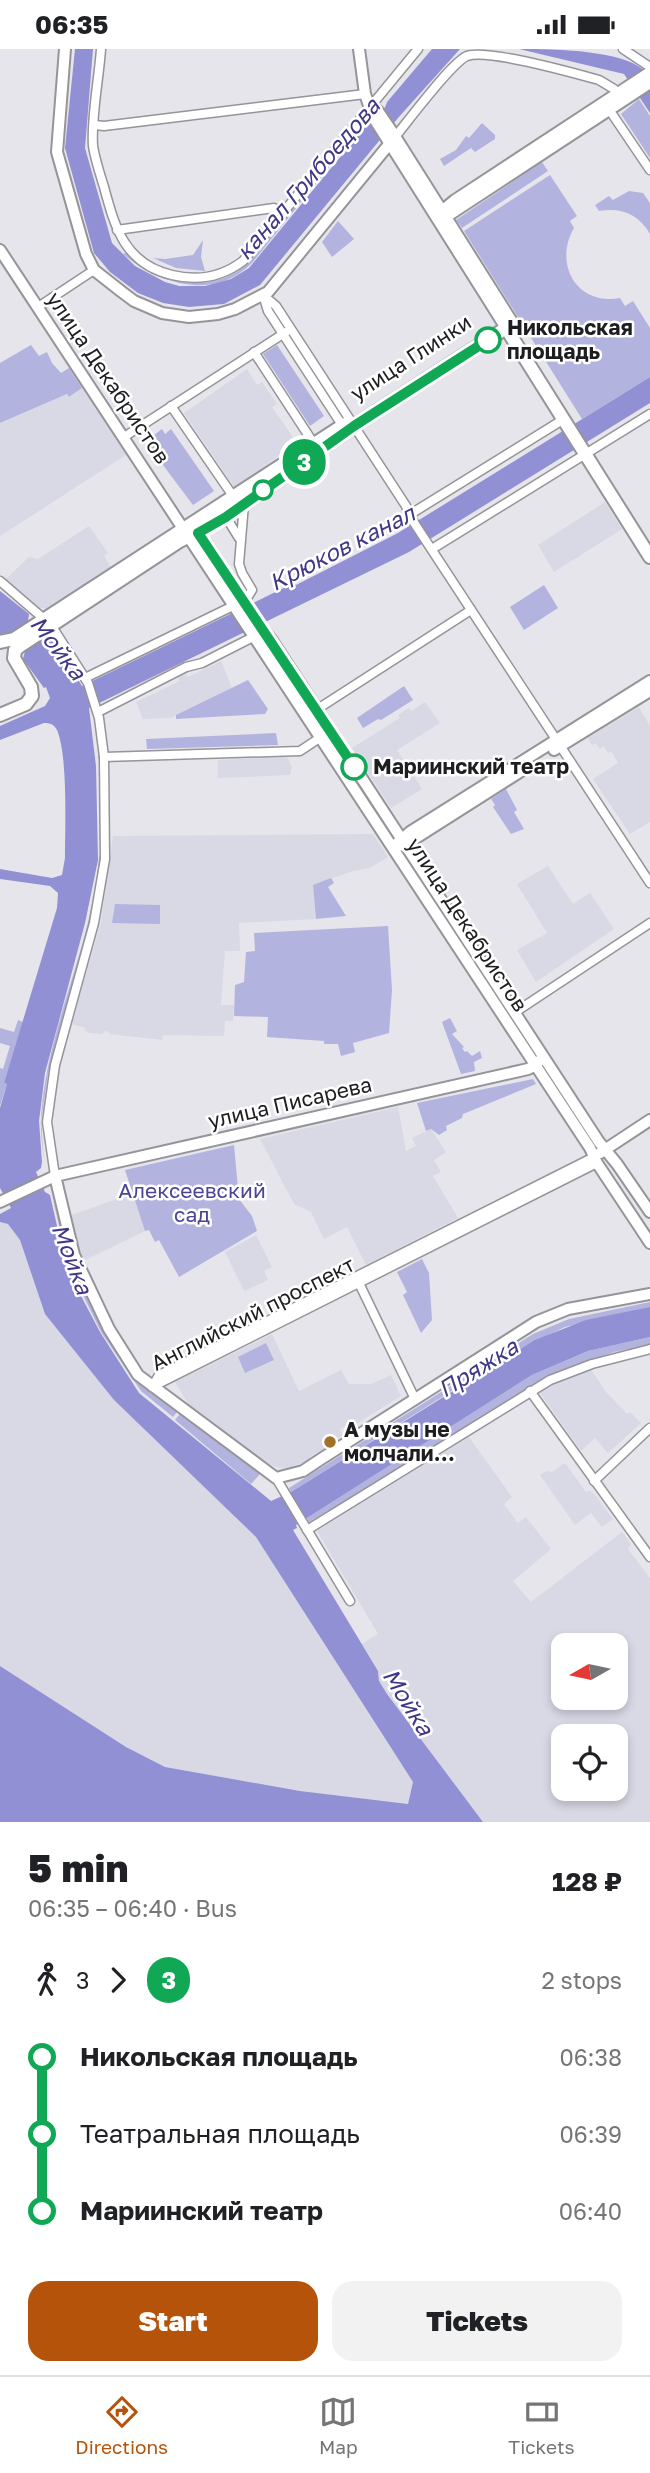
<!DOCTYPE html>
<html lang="en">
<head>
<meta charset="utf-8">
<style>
	body { margin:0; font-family:"Golos Text",sans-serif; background:#f2f2f2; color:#202124; height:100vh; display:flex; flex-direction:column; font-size:26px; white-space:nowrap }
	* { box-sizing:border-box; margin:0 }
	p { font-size:23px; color:#757577 }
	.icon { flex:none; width:38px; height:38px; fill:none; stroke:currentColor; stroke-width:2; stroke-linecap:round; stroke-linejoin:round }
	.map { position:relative; height:1773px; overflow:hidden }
	.side { display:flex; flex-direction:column; background:#fff; flex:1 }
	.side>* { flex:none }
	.badge { padding:0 14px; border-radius:23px; font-size:24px; line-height:46px }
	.needle { width:46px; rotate:261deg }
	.buttons { position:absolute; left:551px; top:1584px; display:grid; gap:14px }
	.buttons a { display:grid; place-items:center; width:77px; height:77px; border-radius:14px; background:#fff; box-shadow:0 4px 10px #0003; font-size:35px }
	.map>.badge { position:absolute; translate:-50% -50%; box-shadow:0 0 0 4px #fff }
	.legs { display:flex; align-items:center; gap:10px; height:77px; padding:0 28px; font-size:23px }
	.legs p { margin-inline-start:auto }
	.summary { display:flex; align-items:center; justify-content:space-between; height:119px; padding:0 28px }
	h1 { font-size:38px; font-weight:800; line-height:52px }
	.cta { display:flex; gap:14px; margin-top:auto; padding:14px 28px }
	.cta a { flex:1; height:80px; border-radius:21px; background:#b45309; color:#fff; font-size:28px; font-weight:800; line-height:80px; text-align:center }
	.cta a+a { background:#f2f2f2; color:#202124 }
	ul { padding:0 28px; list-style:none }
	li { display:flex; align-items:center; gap:24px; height:77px; font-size:26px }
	li i { display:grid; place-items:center; width:10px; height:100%; margin:0 9px; background:currentColor }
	li i::after { content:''; width:18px; height:18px; margin:-9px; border:5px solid; border-radius:50%; background:#fff }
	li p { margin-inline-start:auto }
	li:first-child i { background:linear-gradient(#0000 50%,currentColor 0) }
	li:last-child i { background:linear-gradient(currentColor 50%,#0000 0) }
	.status { display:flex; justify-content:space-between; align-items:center; height:49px; padding:0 35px; background:#fff; direction:ltr }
	.status svg { height:19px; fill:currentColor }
	.tabs { display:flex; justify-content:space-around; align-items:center; height:98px; border-top:2px solid #e0e0e0; background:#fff; font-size:19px; color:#757577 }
	.tabs a { display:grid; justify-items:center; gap:4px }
	.tabs .selected { color:#b45309 }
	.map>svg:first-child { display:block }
</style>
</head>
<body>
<div class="status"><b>06:35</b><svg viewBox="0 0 49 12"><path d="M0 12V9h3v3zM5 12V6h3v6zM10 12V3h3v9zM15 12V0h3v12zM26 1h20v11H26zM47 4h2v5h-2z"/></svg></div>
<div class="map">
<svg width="650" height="1773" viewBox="0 0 650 1773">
	<rect width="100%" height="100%" fill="#e5e5eb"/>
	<g fill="#d9d9e6" fill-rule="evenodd">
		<polygon points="247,320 257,336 262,333 277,355 272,358 297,394 234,438 184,364"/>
		<polygon points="82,339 126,406 0,487 0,374 67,345 70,348"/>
		<polygon points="605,453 622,480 554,523 538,496"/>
		<polygon points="89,477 108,504 104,507 111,519 48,560 40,559 6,530 29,508 38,510"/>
		<polygon points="221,612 232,639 171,669 143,670 136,653 180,632 178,628 186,625 188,628"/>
		<polygon points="425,653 440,674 397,701 422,740 391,759 352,699 400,669 398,666 409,659 411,662"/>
		<polygon points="639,658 650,677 650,773 630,785 593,730 618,714 611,702 608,704 604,697 600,700 596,694 592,696 588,689"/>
		<polygon points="287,708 292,718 290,726 218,729 218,711"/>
		<polygon points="373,785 388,808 370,819 353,822 313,836 316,870 239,874 240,902 225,902 221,956 234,956 233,972 225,972 224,987 163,986 162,991 109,985 109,983 104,982 103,985 90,984 85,982 85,979 72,975 101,873 113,787"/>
		<polygon points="548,817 573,855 590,844 614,880 536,933 517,901 547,884 517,835"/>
		<polygon points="398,1058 406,1102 416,1097 412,1089 431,1080 446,1103 434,1111 441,1123 433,1127 458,1169 366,1216 347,1178 324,1190 311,1163 294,1155 260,1090"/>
		<polygon points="133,1144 145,1182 83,1212 69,1167"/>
		<polygon points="0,1173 8,1175 20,1191 45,1265 114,1351 256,1488 413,1733 408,1755 300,1742 165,1718 126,1698 0,1617"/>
		<polygon points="256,1186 272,1218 264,1222 268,1231 244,1242 225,1203"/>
		<polygon points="272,1285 299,1342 341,1321 349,1335 371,1335 391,1326 401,1347 353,1377 351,1374 340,1380 343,1386 338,1389 337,1393 310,1407 308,1412 288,1419 279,1419 268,1415 189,1356 175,1333"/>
		<polygon points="590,1319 606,1343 627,1365 630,1363 641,1374 608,1404 595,1389 581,1402 540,1344 543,1338"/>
		<path d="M469,1388l43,60 -8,7 14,19 8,-6 25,32 -38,32 18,21 91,-70 9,12 -3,5 22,29v244h-167l-96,-128 -8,-13 -1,-10 -16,-27 16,-10 -61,-103zM564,1596h52v52h-52zM564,1687h52v53h-52z"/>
		<polygon points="565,1414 586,1443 590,1442 595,1446 613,1470 602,1478 591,1464 575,1476 540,1426 547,1422 552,1423"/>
	</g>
	<g fill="#b3b3df">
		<polygon points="639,50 650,67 650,109 621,65"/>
		<polygon points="482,74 495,86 495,90 475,103 471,99 444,117 440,110 456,101 466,87 469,89"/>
		<path d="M358,79l2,1 -108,134c-38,38 -92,22 -129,-9l2,-1c35,30 88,45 125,8z"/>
		<polygon points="542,113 548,122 462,179 456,171"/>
		<path d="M550,126l27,41 -7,5 4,7c-21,36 3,78 46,70l5,8 8,-5 17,27v49l-68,42 -118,-188z"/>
		<path d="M629,142l14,2 7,10v31c-11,-20 -29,-27 -51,-23l-4,-6 14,-9 4,4z"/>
		<polygon points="338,172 354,190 332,208 322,193"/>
		<polygon points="203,191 201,208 205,222 176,219 153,209 165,210 193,206"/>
		<polygon points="31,296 39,307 47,303 52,314 61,324 69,319 82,339 69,348 67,345 0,374 0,314"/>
		<polygon points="277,296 324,367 310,377 263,305"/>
		<polygon points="162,380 165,385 171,380 214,442 193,456 148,396 156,391 153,387"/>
		<polygon points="544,536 558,559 524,581 510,558"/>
		<polygon points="248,631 268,660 265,665 176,670 176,666"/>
		<polygon points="404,637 413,651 381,671 378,670 363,679 357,669"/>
		<polygon points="276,684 278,696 147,700 146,690"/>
		<polygon points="506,740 517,761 514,763 524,780 511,785 493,758 495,756 491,750"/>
		<path d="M102,805l-12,71 -42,149 -7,47 3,41c-1,-14 -4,-29 -3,-43 5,-91 51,-171 58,-262z"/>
		<polygon points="331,829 334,834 328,838 346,867 316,870 313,836"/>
		<polygon points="115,855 160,856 160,875 112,874"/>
		<polygon points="388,877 392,941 389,984 353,994 355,1003 341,1007 338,995 324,995 324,992 267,988 268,968 234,967 235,936 244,933 246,903 255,902 254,884"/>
		<polygon points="450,969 457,982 452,985 464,998 462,999 465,1003 467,1002 472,1007 480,1002 482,1009 474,1013 475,1022 461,1025 442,973"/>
		<polygon points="18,971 23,973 4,1034 7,1035 0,1057 0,1019 3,1020 10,997 0,994 0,979 14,983"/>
		<polygon points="533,1030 536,1035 463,1065 462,1069 446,1077 447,1081 439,1086 431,1080 426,1082 417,1054"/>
		<polygon points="234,1096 239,1150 252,1167 257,1182 179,1228 159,1191 155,1193 149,1181 145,1182 125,1121"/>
		<polygon points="52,1146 66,1197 78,1230 104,1281 137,1333 177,1363 173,1368 141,1342 101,1283 82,1244 64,1198"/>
		<polygon points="422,1210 429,1224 432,1271 421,1284 403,1246 407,1243 397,1223"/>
		<polygon points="650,1253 650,1258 565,1278 512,1304 291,1443 289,1439 533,1285 569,1270"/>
		<polygon points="650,1288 650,1296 614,1303 549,1327 330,1462 329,1461 309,1473 307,1469 532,1326 588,1302"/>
		<polygon points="266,1294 274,1311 245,1324 238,1308"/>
		<polygon points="180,1365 260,1425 251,1435 175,1371"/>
	</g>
	<g fill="#9190d5">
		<path d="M75,0h18l-8,99 27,95 23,23 30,16 14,4h26l26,-7 18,-11 115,-140c9,-4 21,-17 23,-26l45,-53h28l-62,69 -138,167 -36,19 -35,3 -26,-4 -25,-10 -28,-21 -16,-19 -29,-105z"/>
		<path d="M519,0c30,0 123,0 131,31 0,10 0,23 0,33l-26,-39z"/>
		<path d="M650,328v26l-241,149 -320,156 7,58 2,94 -13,63 -40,150 -6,48 3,41 -1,6 -5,4 9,20 5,3 12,53 18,46 20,38 39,61 132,108 20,-9 244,-152 51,-20 64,-13v30l-62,14 -56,24 -236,150 1,3 -4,2 85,141 1,10 8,13 96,128h-483v-156l126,81 39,20 135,24 108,13 5,-22 -157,-245 -142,-137 -69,-86 -25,-74 -12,-16 -8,-2v-8l11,-6 -11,-20v-80l7,-24 -3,-1 53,-175 1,-15 -8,-7 -50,-7v-10l52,9 10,-3 3,-17c0,-31 3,-102 -8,-128 -3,-6 -7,-7 -13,-7l-44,17v-14l45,-20 5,-8 -4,-11 -2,1 -21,-29 2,-8 -15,-17h-10v-43l29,23 -1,7 16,18 6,-1 4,2 28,46 212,-103 2,2 102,-52z"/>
	</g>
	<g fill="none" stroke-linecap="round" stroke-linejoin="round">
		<defs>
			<g id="street">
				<path d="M101,0c-2,29 -10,69 -8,97 2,13 7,28 11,41 11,41 21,77 68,88 25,6 50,2 71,-14l175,-212"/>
				<polyline points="623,0 650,18"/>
				<polyline points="606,56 650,121"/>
				<polyline points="94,76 104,77 365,45"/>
				<path d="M395,88c14,-17 56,-74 72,-81 20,-7 107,17 132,24l15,9 4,6"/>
				<polyline points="117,181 274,159 284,164"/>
				<polyline points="263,246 276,257 406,457 409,466 650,834"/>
				<polyline points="263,246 268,262 342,376 347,379"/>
				<polyline points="38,258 94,221"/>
				<polyline points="254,303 316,398"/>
				<polyline points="171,357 235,450"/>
				<polyline points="124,388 286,283"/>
				<polyline points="409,466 564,370"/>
				<polyline points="226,468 239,489"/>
				<polyline points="432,500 650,365"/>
				<polyline points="0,532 51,576 88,634 99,669 104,708 105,810 94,874 55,1016 47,1073 55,1127"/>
				<polyline points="244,554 252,541 242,524 239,515 244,455"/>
				<polyline points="85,629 235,556"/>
				<polyline points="316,661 471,561"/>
				<polyline points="98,663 186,618 202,614 255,587"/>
				<polyline points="104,708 300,702 321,688"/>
				<polyline points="514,964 650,874"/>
				<polyline points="357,1230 415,1350"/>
				<polyline points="156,1336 597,1114"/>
				<polyline points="152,1338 159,1326 170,1321 594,1108"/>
				<polyline points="530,1342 650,1508"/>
				<polyline points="276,1429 350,1552"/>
				<polyline points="594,1432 650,1379"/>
				<polyline points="307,1481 550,1331 592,1315 650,1300"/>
			</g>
			<g id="secondary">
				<polyline points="65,0 57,103 86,205 94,221 122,243 134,252 162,264 189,268 218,265 235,260 268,243 395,88"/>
				<polyline points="359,0 365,45 373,68 506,279 511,271 391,81 378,62 370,58"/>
				<polyline points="438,165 455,151 650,23"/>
				<polyline points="442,168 446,168 650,34"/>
				<polyline points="0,201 559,1052 590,1099 597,1114 650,1194"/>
				<polyline points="192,481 198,484 206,494 259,576 271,590 599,1093 617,1115 650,1163"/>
				<polyline points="554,701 650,642"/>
				<polyline points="396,795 410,783 650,632"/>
				<polyline points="399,797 411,792 526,719"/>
				<polyline points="600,1104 650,1071"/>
				<polyline points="55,1127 74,1206 109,1280 138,1326 276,1429 303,1422 321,1410 536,1273 568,1260 650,1245"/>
				<polyline points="0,1153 55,1127 528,1020 536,1016 540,1011"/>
			</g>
			<g id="primary">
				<polyline points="0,593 14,590 345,375"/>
				<polyline points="0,666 26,655 32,647 31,638 14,609 15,601 20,597 178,493 226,468 354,377 506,279 650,508"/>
			</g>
		</defs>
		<use href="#street" stroke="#949499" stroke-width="11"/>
		<use href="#secondary" stroke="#949499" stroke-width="14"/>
		<use href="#primary" stroke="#949499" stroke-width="16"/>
		<use href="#street" stroke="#fff" stroke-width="8"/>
		<use href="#secondary" stroke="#fff" stroke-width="10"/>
		<use href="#primary" stroke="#fff" stroke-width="12"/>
	</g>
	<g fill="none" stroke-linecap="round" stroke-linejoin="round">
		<defs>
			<polyline id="line-1" points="354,718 198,484 226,468 354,377 488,291"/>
		</defs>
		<use href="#line-1" stroke="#fff" stroke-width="16"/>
		<use href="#line-1" stroke="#10a855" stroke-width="10"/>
	</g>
	<g fill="#fff" stroke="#10a855" stroke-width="3.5">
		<circle cx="488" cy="291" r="12"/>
		<circle cx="263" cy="441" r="9"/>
		<circle cx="354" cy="718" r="12"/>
	</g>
	<circle fill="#a17125" stroke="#fff" stroke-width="2.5" cx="330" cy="1393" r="7"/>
	<g text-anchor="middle" stroke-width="5" stroke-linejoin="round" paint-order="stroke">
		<g font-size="21" font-weight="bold" fill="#1e1e20" stroke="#fff" text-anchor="start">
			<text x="507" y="286">Никольская<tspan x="507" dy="24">площадь</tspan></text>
			<text x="373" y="725">Мариинский театр</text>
		</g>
		<g font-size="21" fill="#1e1e20" stroke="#fff">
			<text transform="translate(411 309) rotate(-33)" y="7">улица Глинки</text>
			<text transform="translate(108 329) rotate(56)" y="7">улица Декабристов</text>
			<text transform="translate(467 876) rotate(57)" y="7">улица Декабристов</text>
			<text transform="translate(290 1054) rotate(-13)" y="7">улица Писарева</text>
			<text transform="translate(253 1265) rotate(-27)" y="7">Английский проспект</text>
		</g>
		<g font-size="21" fill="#4c4496" stroke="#fff">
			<text x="192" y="1149">Алексеевский<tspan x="192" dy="24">сад</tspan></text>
		</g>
		<g font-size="21" font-weight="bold" fill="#1e1e20" stroke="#fff" text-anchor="start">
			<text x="344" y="1388">А музы не<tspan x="344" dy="24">молчали…</tspan></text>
		</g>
		<g font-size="23" font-style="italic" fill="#403787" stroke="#fff">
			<text transform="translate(308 130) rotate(-49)" y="8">канал Грибоедова</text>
			<text transform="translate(342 499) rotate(-27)" y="8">Крюков канал</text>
			<text transform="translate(58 599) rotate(52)" y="8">Мойка</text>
			<text transform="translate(72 1210) rotate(69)" y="8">Мойка</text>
			<text transform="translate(478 1319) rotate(-32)" y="8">Пряжка</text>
			<text transform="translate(408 1653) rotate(58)" y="8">Мойка</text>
		</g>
	</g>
</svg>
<div class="buttons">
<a><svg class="needle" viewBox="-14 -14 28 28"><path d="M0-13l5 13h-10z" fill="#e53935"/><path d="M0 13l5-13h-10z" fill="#757577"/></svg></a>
<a><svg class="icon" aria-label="locate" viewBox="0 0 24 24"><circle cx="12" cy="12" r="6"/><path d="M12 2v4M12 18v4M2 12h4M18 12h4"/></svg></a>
</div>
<b class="badge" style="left:304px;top:413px;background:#10a855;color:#fff">3</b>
</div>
<section class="side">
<div class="summary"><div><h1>5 min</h1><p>06:35 – 06:40 · Bus</p></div><b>128 ₽</b></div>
<div class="legs"><svg class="icon" aria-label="walk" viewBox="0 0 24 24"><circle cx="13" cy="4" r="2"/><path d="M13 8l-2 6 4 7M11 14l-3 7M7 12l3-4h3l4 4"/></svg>3<svg class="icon" aria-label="forward" viewBox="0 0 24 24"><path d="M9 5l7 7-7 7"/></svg><b class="badge" style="background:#10a855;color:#fff">3</b><p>2 stops</p></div>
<ul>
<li><i style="color:#10a855"></i><b>Никольская площадь</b><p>06:38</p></li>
<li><i style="color:#10a855"></i><span>Театральная площадь</span><p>06:39</p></li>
<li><i style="color:#10a855"></i><b>Мариинский театр</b><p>06:40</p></li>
</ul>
<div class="cta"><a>Start</a><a>Tickets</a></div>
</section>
<nav class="tabs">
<a class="selected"><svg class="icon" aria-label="directions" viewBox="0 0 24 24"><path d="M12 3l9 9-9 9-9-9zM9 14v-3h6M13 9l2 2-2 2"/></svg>Directions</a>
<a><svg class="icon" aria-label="map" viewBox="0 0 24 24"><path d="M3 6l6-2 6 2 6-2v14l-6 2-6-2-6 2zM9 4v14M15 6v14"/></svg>Map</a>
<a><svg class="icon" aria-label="tickets" viewBox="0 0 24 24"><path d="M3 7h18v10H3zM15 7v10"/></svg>Tickets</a>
</nav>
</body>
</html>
